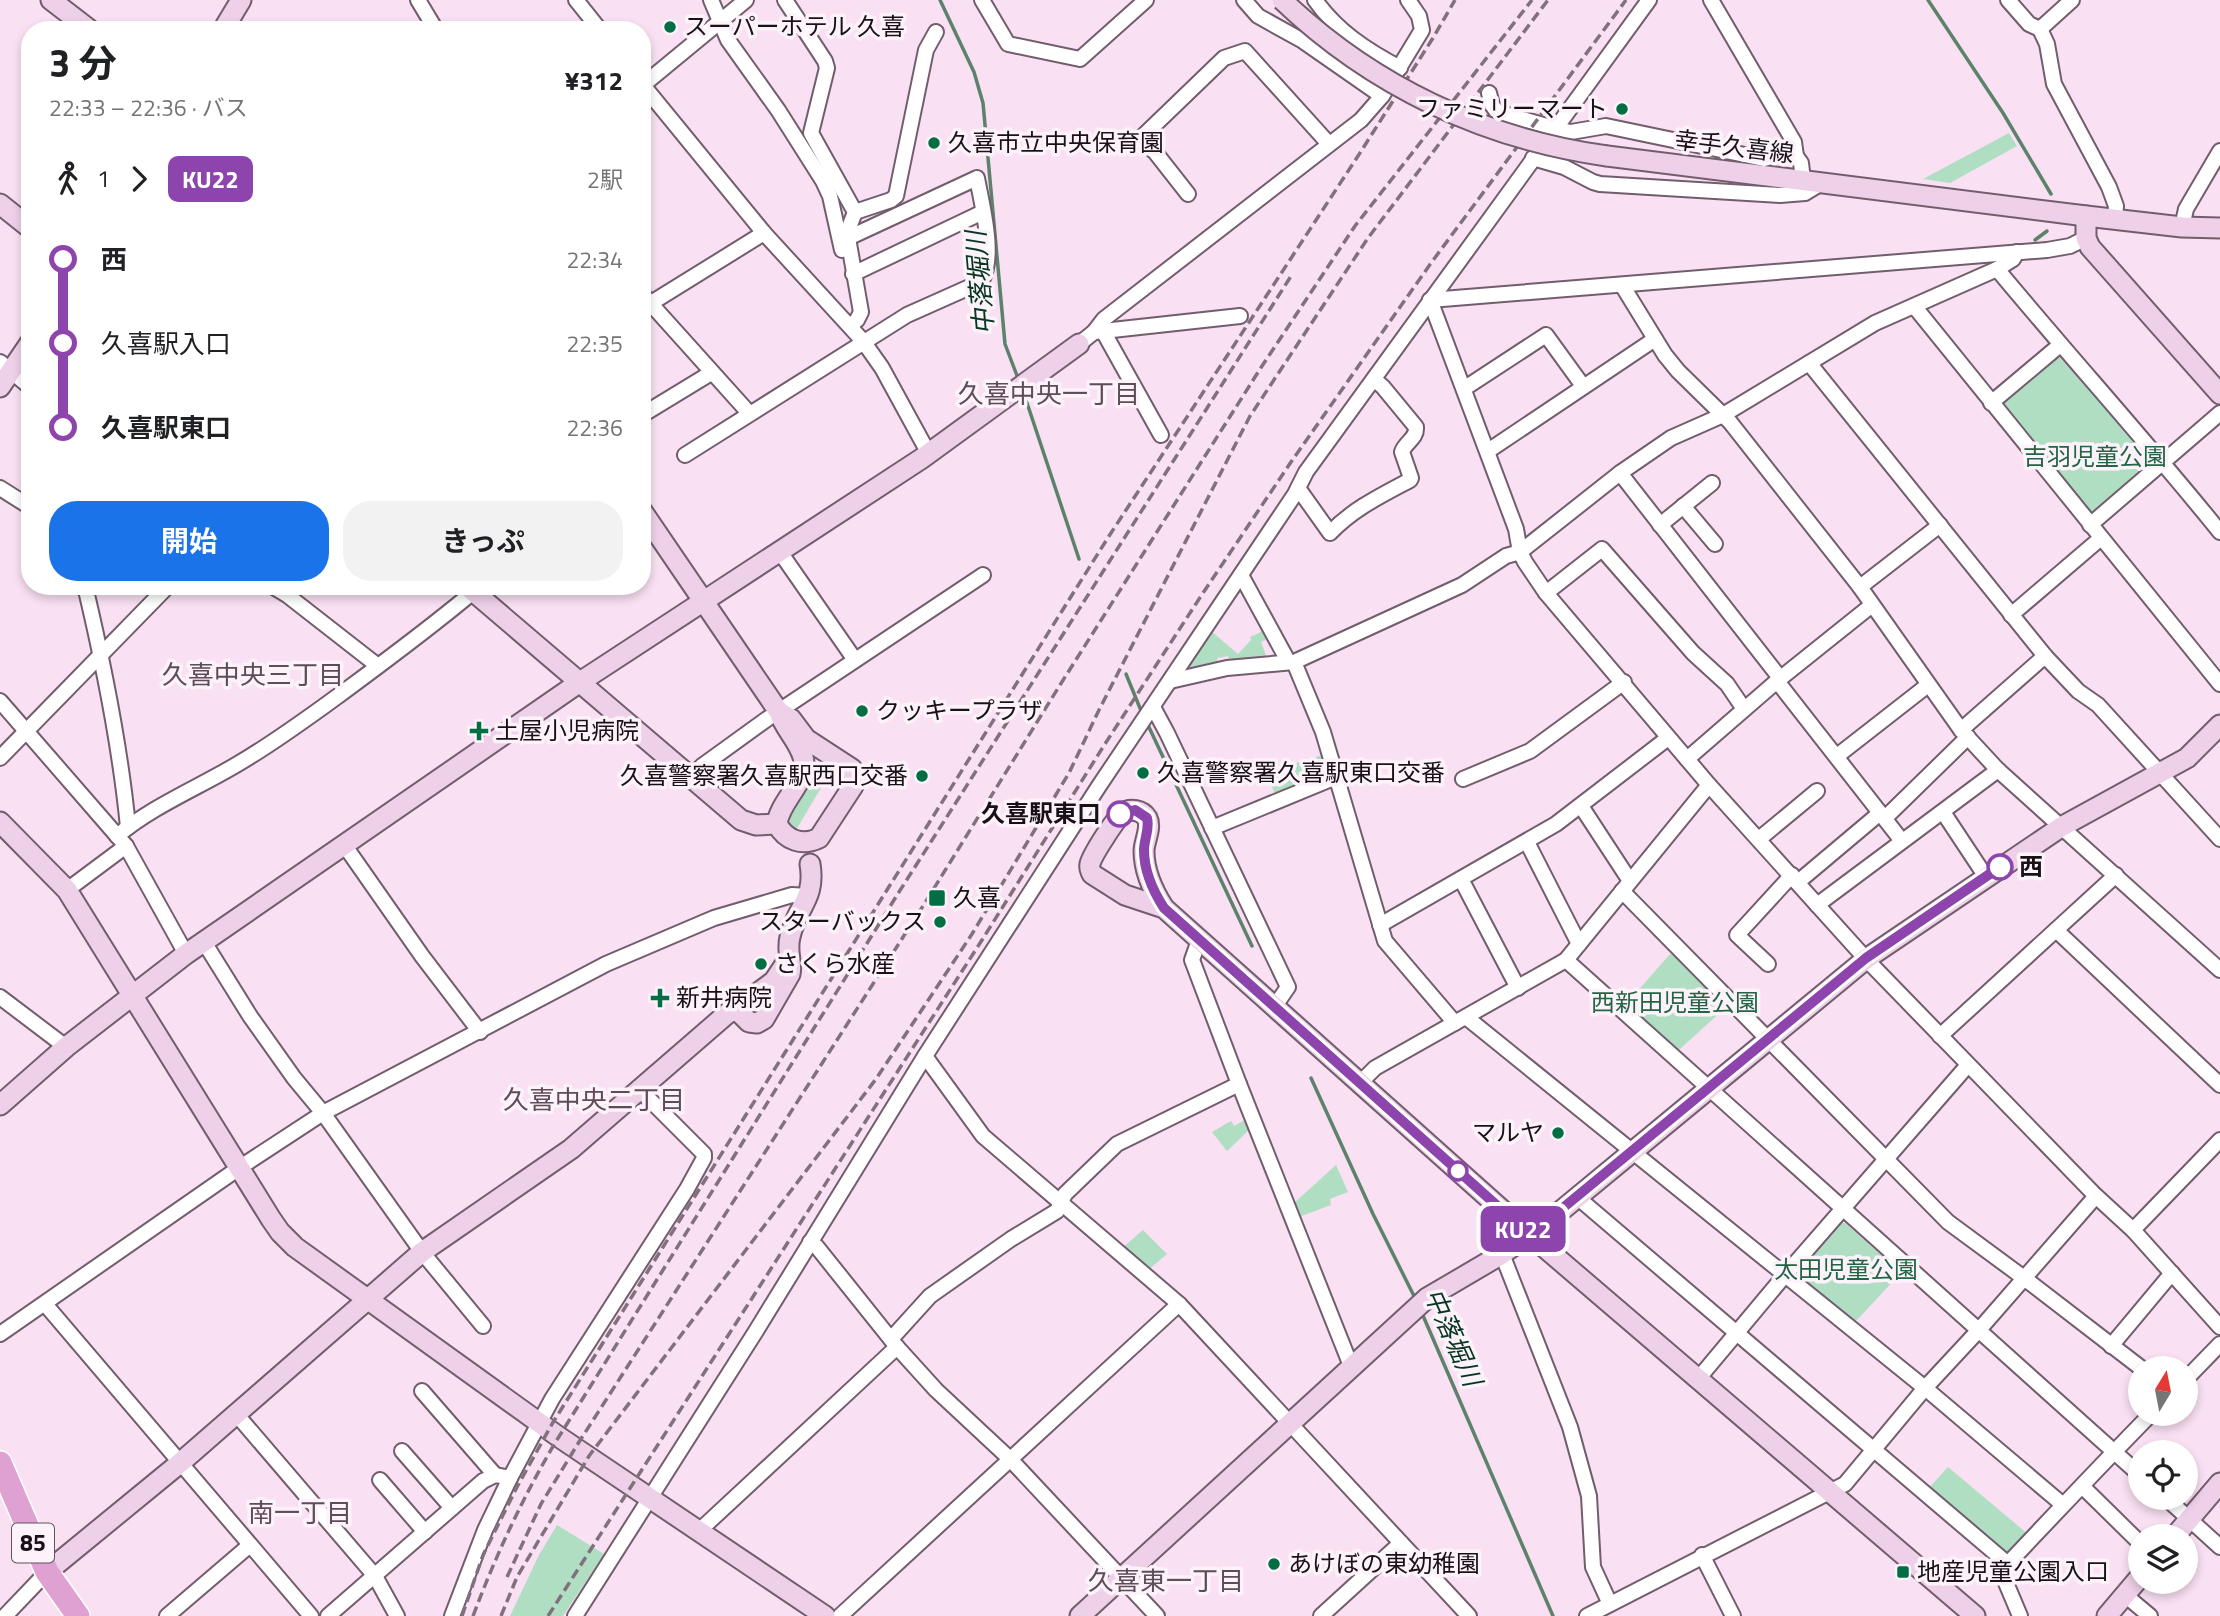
<!DOCTYPE html>
<html lang="ja">
<head>
<meta charset="utf-8">
<style>
	body { margin:0; font-family:"Titillium Web","Noto Sans JP",sans-serif; background:#f2f2f2; color:#202124; height:100vh; display:flex; flex-direction:column; font-size:26px; white-space:nowrap }
	* { box-sizing:border-box; margin:0 }
	p { font-size:23px; color:#757577 }
	.icon { flex:none; width:38px; height:38px; fill:none; stroke:currentColor; stroke-width:2; stroke-linecap:round; stroke-linejoin:round }
	.map { position:relative; flex:1; overflow:hidden }
	.details { position:absolute; left:21px; top:21px; width:630px; height:574px; display:flex; flex-direction:column; background:#fff; border-radius:28px; box-shadow:0 4px 10px #0003 }
	.details>* { flex:none }
	.badge { padding:0 14px; border-radius:10px; font-size:24px; line-height:46px }
	.needle { width:46px; rotate:10deg }
	.controls { position:absolute; left:2128px; top:1356px; display:grid; gap:14px }
	.controls a { display:grid; place-items:center; width:70px; height:70px; border-radius:50%; background:#fff; box-shadow:0 4px 10px #0003; font-size:35px }
	.map>.badge { position:absolute; translate:-50% -50%; box-shadow:0 0 0 4px #fff }
	.legs { display:flex; align-items:center; gap:10px; height:77px; padding:0 28px; font-size:23px }
	.legs p { margin-inline-start:auto }
	.overview { display:flex; align-items:center; justify-content:space-between; height:119px; padding:0 28px }
	h1 { font-size:38px; font-weight:700; line-height:52px }
	.button { display:flex; gap:14px; margin-top:auto; padding:14px 28px }
	.button a { flex:1; height:80px; border-radius:28px; background:#1a73e8; color:#fff; font-size:28px; font-weight:700; line-height:80px; text-align:center }
	.button a+a { background:#f2f2f2; color:#202124 }
	ul { padding:0 28px; list-style:none }
	li { display:flex; align-items:center; gap:24px; height:84px; font-size:26px }
	li i { display:grid; place-items:center; width:10px; height:100%; margin:0 9px; background:currentColor }
	li i::after { content:''; width:18px; height:18px; margin:-9px; border:5px solid; border-radius:50%; background:#fff }
	li p { margin-inline-start:auto }
	li:first-child i { background:linear-gradient(#0000 50%,currentColor 0) }
	li:last-child i { background:linear-gradient(currentColor 50%,#0000 0) }
	.map>svg:first-child { display:block }
</style>
</head>
<body>
<div class="map">
<svg width="2220" height="1616" viewBox="0 0 2220 1616">
	<rect width="100%" height="100%" fill="#f9e0f2"/>
	<g fill="#b0dec3">
		<polygon points="2009,133 2017,146 1950,183 1923,179"/>
		<polygon points="2059,357 2153,461 2091,515 2001,404"/>
		<polygon points="1267,629 1271,637 1261,642 1267,658 1230,663 1228,656 1217,658 1218,666 1184,671 1211,631 1238,654 1251,640 1250,637"/>
		<polygon points="1326,754 1333,775 1277,798 1271,785 1277,782 1273,770"/>
		<polygon points="826,761 835,764 796,830 786,828 789,806 818,765"/>
		<polygon points="1670,954 1676,955 1725,1002 1724,1009 1680,1049 1675,1050 1627,1008 1628,1002"/>
		<polygon points="1247,1119 1250,1129 1227,1151 1212,1132 1231,1121 1234,1126"/>
		<polygon points="1336,1165 1348,1192 1330,1199 1331,1205 1299,1217 1293,1204"/>
		<polygon points="1839,1222 1845,1223 1897,1269 1897,1277 1857,1320 1852,1321 1797,1275 1798,1269"/>
		<polygon points="1143,1230 1167,1254 1147,1271 1121,1249"/>
		<polygon points="1948,1467 2029,1535 2009,1555 2002,1553 1928,1489"/>
		<polygon points="557,1525 604,1554 563,1616 510,1616 539,1555"/>
	</g>
	<g fill="none" stroke-linecap="round" stroke-linejoin="round">
		<g stroke="#5c826c" stroke-width="3.5">
			<polyline points="940,0 974,72 983,103 1005,344 1019,381"/>
			<polyline points="1928,0 2003,113 2051,194"/>
			<polyline points="2035,240 2047,231"/>
			<polyline points="1023,391 1079,559"/>
			<polyline points="1126,674 1142,713"/>
			<polyline points="1147,723 1252,946"/>
			<polyline points="1311,1078 1373,1214 1416,1300"/>
			<polyline points="1421,1311 1553,1616"/>
		</g>
		<defs>
			<g id="street">
				<polyline points="418,0 436,30"/>
				<polyline points="576,0 600,30"/>
				<polyline points="711,0 728,40 778,110 823,181 830,196 842,250"/>
				<polyline points="785,0 825,61 827,68 811,133 855,212 850,225 848,238 861,312 857,320 850,326"/>
				<polyline points="982,0 1008,44 1080,59 1146,0"/>
				<polyline points="1244,0 1258,16 1303,41 1382,96"/>
				<path d="M1315,0c22,31 51,50 85,68"/>
				<polyline points="1711,0 1794,142 1796,156 1801,163 1803,180"/>
				<polyline points="2008,0 2029,24 2040,29 2072,0"/>
				<polyline points="2040,29 2047,44 2054,84 2109,187 2116,206 2115,219"/>
				<polyline points="642,84 764,233 863,341 882,368 929,454"/>
				<polyline points="643,85 746,0"/>
				<polyline points="1489,93 1492,105 1497,112 1561,130 1571,132 1606,126 1764,159 1787,153 1796,156"/>
				<polyline points="1533,158 1564,167 1593,182 1600,184 1780,195 1805,193 1823,182"/>
				<polyline points="1188,194 1155,152 1140,139 1224,58 1245,51 1329,144"/>
				<polyline points="855,212 891,200 896,196 926,50 936,32"/>
				<polyline points="2182,227 2186,209 2220,151"/>
				<path d="M1997,269c74,89 151,174 223,263"/>
				<polyline points="853,274 983,212"/>
				<polyline points="1622,285 1665,355 1678,371 1730,422 1860,587 1961,730 1998,770 2220,970"/>
				<polyline points="642,294 749,413"/>
				<polyline points="1430,300 1516,529 1520,552 1525,562 1546,593 1709,785 1866,959 2096,1196 2133,1230 2220,1327"/>
				<polyline points="1430,300 2047,250 2070,246 2086,238"/>
				<polyline points="1914,306 2220,684"/>
				<polyline points="643,308 764,233"/>
				<polyline points="1103,331 1161,435"/>
				<polyline points="1094,332 1240,316"/>
				<polyline points="1079,344 1094,332 1104,319 1361,120 1382,96 1422,30 1419,16 1408,0"/>
				<polyline points="0,362 30,387"/>
				<polyline points="1809,363 2045,656 2078,691 2098,705 2220,839"/>
				<polyline points="1465,388 1546,335 1583,386"/>
				<polyline points="1991,403 2060,345"/>
				<polyline points="642,415 711,373"/>
				<polyline points="1488,451 1655,339"/>
				<path d="M685,455l222,-140 74,-33c15,-25 1,-77 -4,-104l-129,60"/>
				<polyline points="1620,473 1780,678"/>
				<polyline points="0,488 30,507"/>
				<path d="M1298,488l32,45c23,-24 50,-37 80,-53l1,-2 -9,-26c3,-10 15,-13 14,-25l-33,-40 -9,-8"/>
				<polyline points="1683,506 1715,544"/>
				<polyline points="1660,525 1712,483"/>
				<polyline points="2090,525 2220,413"/>
				<polyline points="780,552 855,660"/>
				<polyline points="1241,575 1288,661"/>
				<path d="M85,586c19,80 35,159 43,241"/>
				<polyline points="272,586 287,595 378,666"/>
				<polyline points="1860,587 1940,525"/>
				<polyline points="1546,593 1602,549 1693,653 1727,684 1744,709"/>
				<polyline points="2011,615 2101,538"/>
				<polyline points="1294,662 1323,732 1385,941 1455,1023"/>
				<polyline points="1170,681 1227,668 1294,662 1462,585 1506,556 1520,552 1620,473 1671,438 1723,415 1875,323 1997,269 2013,259 2017,252"/>
				<polyline points="1777,681 1902,841"/>
				<polyline points="0,701 126,846 186,954"/>
				<polyline points="1153,707 1167,733 1288,987 1275,1006"/>
				<polyline points="1961,730 2045,656"/>
				<polyline points="1837,756 1928,685"/>
				<polyline points="0,758 168,586"/>
				<polyline points="1687,759 1777,681 1872,605"/>
				<polyline points="691,777 702,766 767,719 983,575"/>
				<polyline points="1463,779 1530,751 1624,682"/>
				<polyline points="1581,806 1630,881"/>
				<polyline points="1943,812 1986,877"/>
				<polyline points="1885,818 1968,737"/>
				<polyline points="1212,828 1336,777"/>
				<path d="M117,836c37,-31 83,-49 124,-74 34,-20 65,-43 97,-66 46,-34 91,-67 135,-104"/>
				<polyline points="1759,839 1817,791"/>
				<polyline points="1527,842 1579,944"/>
				<polyline points="345,846 422,956 480,1032"/>
				<polyline points="1461,879 1518,988"/>
				<polyline points="1798,882 1880,813"/>
				<polyline points="67,890 126,846"/>
				<polyline points="1622,891 1948,1222 2024,1278 2141,1368"/>
				<polyline points="1817,905 1998,770"/>
				<polyline points="1380,925 1556,824 1668,738"/>
				<polyline points="2056,930 2220,1085"/>
				<polyline points="1199,940 1192,960 1239,1084 1351,1366"/>
				<polyline points="204,942 250,1016 294,1078 323,1113 422,1252 483,1326"/>
				<polyline points="1566,960 2140,1475"/>
				<polyline points="1768,964 1737,935 1792,875"/>
				<polyline points="0,997 66,1047"/>
				<polyline points="1466,1017 1925,1388 2062,1504"/>
				<polyline points="1940,1036 2116,875"/>
				<polyline points="925,1056 983,1136 1179,1304 1469,1616"/>
				<polyline points="1361,1082 1375,1068 1566,960 1709,785"/>
				<polyline points="1577,1197 2008,1564"/>
				<polyline points="2133,1230 2220,1140"/>
				<polyline points="810,1242 817,1247 897,1347 936,1390 1010,1459 1157,1616"/>
				<polyline points="1502,1254 1570,1427 1589,1496 1593,1567 1610,1604"/>
				<polyline points="45,1304 311,1616"/>
				<polyline points="0,1334 239,1168 323,1113 606,964 714,918 792,895 808,896"/>
				<polyline points="891,1339 930,1296 1011,1239 1057,1211 1065,1194 1117,1144 1239,1084"/>
				<polyline points="2111,1346 2172,1273"/>
				<polyline points="1698,1379 1785,1275 1968,1065"/>
				<polyline points="2186,1379 2220,1344"/>
				<polyline points="422,1391 495,1475"/>
				<polyline points="237,1415 375,1576 397,1616"/>
				<polyline points="402,1451 452,1508"/>
				<polyline points="380,1480 425,1532"/>
				<polyline points="2083,1487 2140,1543"/>
				<polyline points="2166,1498 2220,1547"/>
				<polyline points="699,1531 897,1347"/>
				<polyline points="1702,1555 1733,1616"/>
				<polyline points="2125,1595 2150,1616"/>
				<polyline points="5,1616 47,1572"/>
				<polyline points="167,1616 250,1545"/>
				<polyline points="328,1616 483,1481 495,1475 510,1478 552,1399 687,1189 704,1158 704,1154 640,1090"/>
				<polyline points="452,1616 485,1530 510,1478"/>
				<polyline points="575,1616 756,1331 925,1056 1099,786 1295,494 1306,472 1649,0"/>
				<polyline points="840,1616 1179,1304"/>
				<polyline points="1321,1616 1401,1543"/>
				<polyline points="1587,1616 1845,1484 1925,1388 1978,1331 2096,1196"/>
				<path d="M2020,1616l-19,-45c50,-53 99,-105 150,-157"/>
			</g>
			<g id="secondary">
				<polyline points="51,0 90,30"/>
				<polyline points="223,30 241,0"/>
				<polyline points="1607,156 2086,216 2182,227 2220,228"/>
				<polyline points="0,204 30,228"/>
				<polyline points="2086,216 2086,238 2090,247 2220,394"/>
				<polyline points="0,387 30,343"/>
				<path d="M642,511l137,201c5,16 19,28 24,45 7,23 -24,44 -26,67 9,17 26,22 42,14l34,-52 2,-6 -3,-11 -46,-30 -15,-20 -12,-7"/>
				<polyline points="467,586 741,820 756,825 777,824"/>
				<polyline points="0,822 67,890 271,1219 280,1232 295,1247 559,1437 825,1616"/>
				<path d="M1164,908l-39,-13 -33,-21c-2,-5 -3,-5 -2,-10 2,-9 26,-46 33,-51 7,-5 19,-3 24,5 5,10 -3,23 -3,33 0,20 9,40 20,57l366,327 445,381"/>
				<path d="M788,960l-14,21 -32,24 -1,9 8,8 8,1 7,-4 26,-45c3,-10 -4,-22 0,-37 6,-30 26,-37 20,-73"/>
				<polyline points="0,1105 66,1047 186,954 580,682 921,459 1079,344"/>
				<polyline points="2175,1536 2220,1483"/>
				<polyline points="47,1572 180,1463 422,1252 571,1149 721,1019 728,1013 741,1009"/>
				<polyline points="1080,1616 1427,1298 1502,1254 1545,1224 1866,959 2061,827 2187,758 2220,725"/>
				<polyline points="2107,1616 2140,1577"/>
			</g>
			<polyline id="primary" points="0,1463 47,1572 78,1616"/>
		</defs>
		<use href="#street" stroke="#725d6d" stroke-width="18"/>
		<use href="#secondary" stroke="#725d6d" stroke-width="23"/>
		<use href="#primary" stroke="#fff" stroke-width="26"/>
		<use href="#street" stroke="#fff" stroke-width="14"/>
		<use href="#secondary" stroke="#eed0e8" stroke-width="19"/>
		<use href="#primary" stroke="#dea1d2" stroke-width="23"/>
		<g stroke="#81717d" stroke-width="3.5" stroke-dasharray="10 5" stroke-linecap="butt">
			<polyline points="507,1577 541,1504 579,1442 923,906 1060,685 1262,366 1355,226 1532,0"/>
			<polyline points="462,1616 483,1555 517,1487 552,1424 1109,536 1358,156 1433,38 1455,0"/>
			<path d="M473,1616c23,-61 49,-117 82,-173l344,-551 394,-619"/>
			<polyline points="501,1616 517,1577 589,1456 876,1079 972,934 1069,773 1099,710 1250,416 1368,238 1548,0"/>
			<polyline points="548,1616 982,940 1103,747 1201,596 1291,462 1431,263 1626,0"/>
		</g>
		<defs>
			<path id="secondary-bridge" d="M1282,0c90,86 202,139 325,156"/>
		</defs>
		<use href="#secondary-bridge" stroke="#725d6d" stroke-width="23" stroke-linecap="butt"/>
		<use href="#secondary-bridge" stroke="#eed0e8" stroke-width="19"/>
	</g>
	<g fill="none" stroke-linecap="round" stroke-linejoin="round">
		<defs>
			<path id="line-1" d="M1120,814l15,-4 12,8c3,11 -3,21 -3,32 0,21 9,41 20,58l366,327 336,-277 134,-91"/>
		</defs>
		<use href="#line-1" stroke="#fff" stroke-width="16"/>
		<use href="#line-1" stroke="#8e44ad" stroke-width="10"/>
	</g>
	<g fill="#036d44" stroke="#fcf2fa" stroke-width="2.5">
		<circle cx="670" cy="27" r="7"/>
		<circle cx="1622" cy="109" r="7"/>
		<circle cx="934" cy="143" r="7"/>
		<circle cx="862" cy="711" r="7"/>
		<path d="M475.5 720.5h7v7h7v7h-7v7h-7v-7h-7v-7h7z"/>
		<circle cx="1143" cy="773" r="7"/>
		<circle cx="922" cy="776" r="7"/>
		<rect x="928" y="889" width="18" height="18" rx="3.5"/>
		<circle cx="940" cy="922" r="7"/>
		<circle cx="761" cy="964" r="7"/>
		<path d="M656.5 987.5h7v7h7v7h-7v7h-7v-7h-7v-7h7z"/>
		<circle cx="1558" cy="1133" r="7"/>
		<circle cx="1274" cy="1564" r="7"/>
		<rect x="1896" y="1565" width="14" height="14" rx="3.5"/>
	</g>
	<g fill="#fff" stroke="#8e44ad" stroke-width="3.5">
		<circle cx="1120" cy="814" r="12"/>
		<circle cx="2000" cy="867" r="12"/>
		<circle cx="1458" cy="1171" r="9"/>
	</g>
	<g text-anchor="middle" stroke-width="7" stroke-linejoin="round" paint-order="stroke">
		<rect fill="#fcf2fa" stroke="#5d545b" stroke-width="2" x="12" y="1523.5" width="42" height="39" rx="5"/>
		<g font-size="23" font-weight="bold" fill="#191117">
			<text x="33" y="1551">85</text>
		</g>
		<g font-size="24" fill="#191117" stroke="#fcf2fa" text-anchor="start">
			<text x="684" y="35">スーパーホテル 久喜</text>
			<text x="1608" y="117" text-anchor="end">ファミリーマート</text>
			<text x="948" y="151">久喜市立中央保育園</text>
			<text x="876" y="719">クッキープラザ</text>
			<text x="495" y="739">土屋小児病院</text>
			<text x="1157" y="781">久喜警察署久喜駅東口交番</text>
			<text x="908" y="784" text-anchor="end">久喜警察署久喜駅西口交番</text>
			<text x="953" y="906">久喜</text>
			<text x="926" y="930" text-anchor="end">スターバックス</text>
			<text x="775" y="972">さくら水産</text>
			<text x="676" y="1006">新井病院</text>
			<text x="1544" y="1141" text-anchor="end">マルヤ</text>
			<text x="1288" y="1572">あけぼの東幼稚園</text>
			<text x="1917" y="1580">地産児童公園入口</text>
		</g>
		<g font-size="24" fill="#191117" stroke="#fcf2fa">
			<text transform="translate(1734 147) rotate(7)" y="8">幸手久喜線</text>
		</g>
		<g font-size="24" fill="#236444" stroke="#fcf2fa">
			<text x="2095" y="465">吉羽児童公園</text>
			<text x="1675" y="1011">西新田児童公園</text>
			<text x="1846" y="1278">太田児童公園</text>
		</g>
		<g font-size="24" font-weight="bold" fill="#191117" stroke="#fcf2fa" text-anchor="end">
			<text x="1101" y="822">久喜駅東口</text>
			<text x="2019" y="875" text-anchor="start">西</text>
		</g>
		<g font-size="26" font-style="italic" fill="#053620" stroke="#fcf2fa">
			<text transform="translate(980 283) rotate(-95)" y="9">中落堀川</text>
			<text transform="translate(1453 1337) rotate(66)" y="9">中落堀川</text>
		</g>
		<g font-size="26" fill="#5f4b5a" stroke="#fcf2fa">
			<text x="1049" y="403">久喜中央一丁目</text>
			<text x="253" y="684">久喜中央三丁目</text>
			<text x="594" y="1109">久喜中央二丁目</text>
			<text x="300" y="1522">南一丁目</text>
			<text x="1166" y="1590">久喜東一丁目</text>
		</g>
	</g>
</svg>
<div class="controls">
<a><svg class="needle" viewBox="-14 -14 28 28"><path d="M0-13l5 13h-10z" fill="#e53935"/><path d="M0 13l5-13h-10z" fill="#757577"/></svg></a>
<a><svg class="icon" aria-label="locate" viewBox="0 0 24 24"><circle cx="12" cy="12" r="6"/><path d="M12 2v4M12 18v4M2 12h4M18 12h4"/></svg></a>
<a><svg class="icon" aria-label="layers" viewBox="0 0 24 24"><path d="M12 4l9 5-9 5-9-5zM3 14l9 5 9-5"/></svg></a>
</div>
<b class="badge" style="left:1523px;top:1229px;background:#8e44ad;color:#fff">KU22</b>
<section class="details">
<div class="overview"><div><h1>3 分</h1><p>22:33 – 22:36 · バス</p></div><b>¥312</b></div>
<div class="legs"><svg class="icon" aria-label="walk" viewBox="0 0 24 24"><circle cx="13" cy="4" r="2"/><path d="M13 8l-2 6 4 7M11 14l-3 7M7 12l3-4h3l4 4"/></svg>1<svg class="icon" aria-label="forward" viewBox="0 0 24 24"><path d="M9 5l7 7-7 7"/></svg><b class="badge" style="background:#8e44ad;color:#fff">KU22</b><p>2駅</p></div>
<ul>
<li><i style="color:#8e44ad"></i><b>西</b><p>22:34</p></li>
<li><i style="color:#8e44ad"></i><span>久喜駅入口</span><p>22:35</p></li>
<li><i style="color:#8e44ad"></i><b>久喜駅東口</b><p>22:36</p></li>
</ul>
<div class="button"><a>開始</a><a>きっぷ</a></div>
</section>
</div>
</body>
</html>
